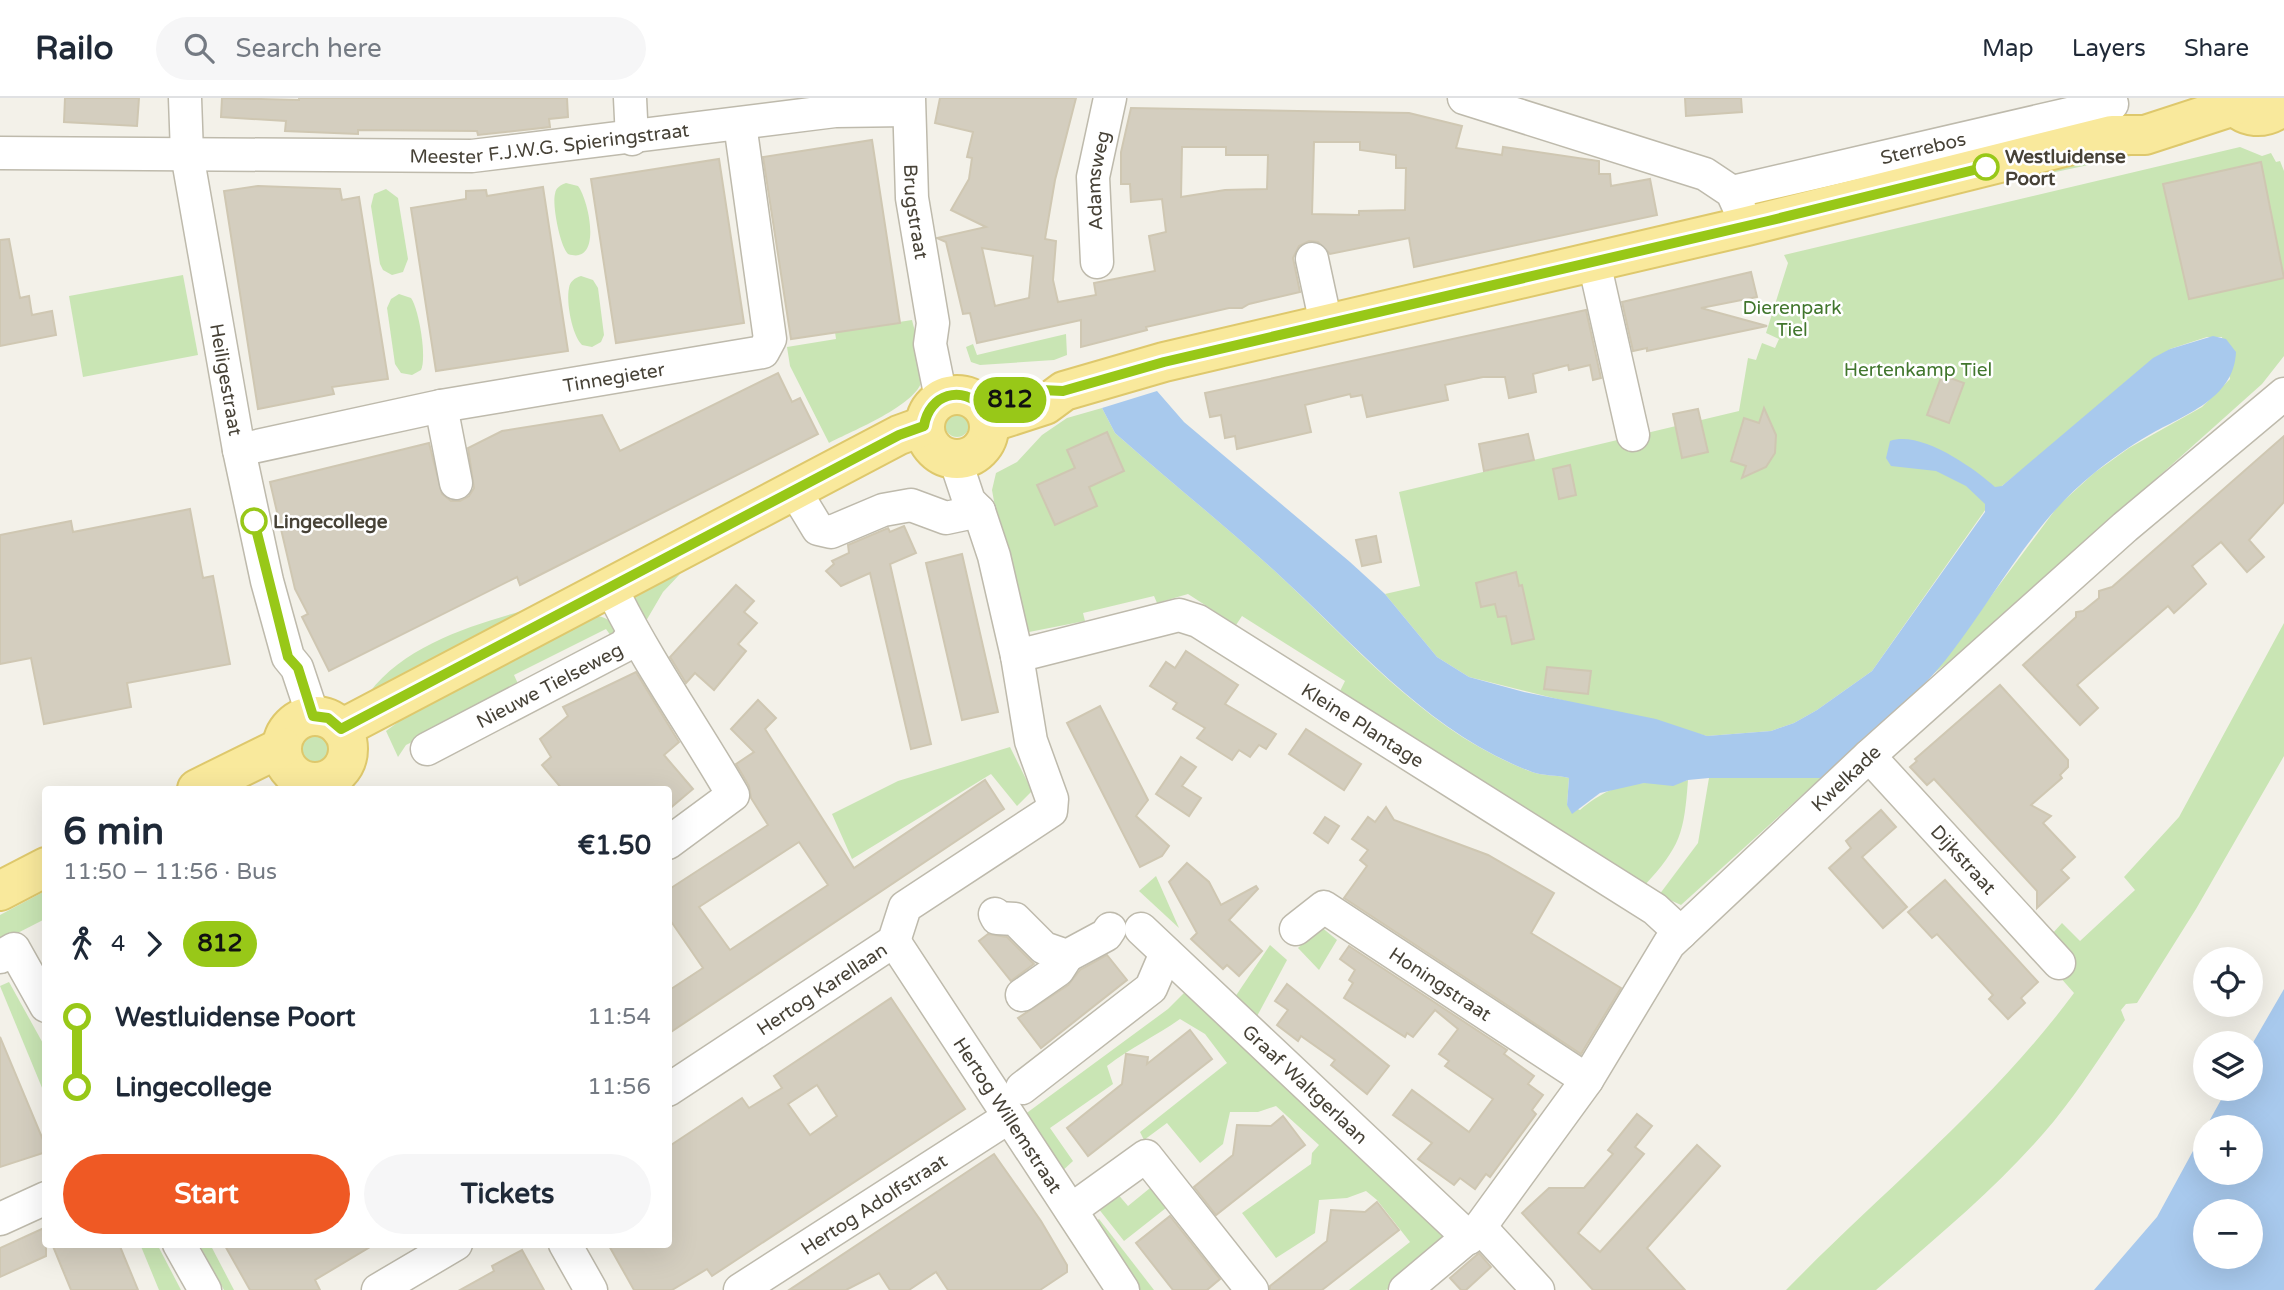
<!DOCTYPE html>
<html lang="en">
<head>
<meta charset="utf-8">
<style>
	body { margin:0; font-family:"Varela Round",sans-serif; background:#f6f6f7; color:#1f2937; height:100vh; display:flex; flex-direction:column; font-size:26px; white-space:nowrap }
	* { box-sizing:border-box; margin:0 }
	p { font-size:23px; color:#747a83 }
	.icon { flex:none; width:38px; height:38px; fill:none; stroke:currentColor; stroke-width:2; stroke-linecap:round; stroke-linejoin:round }
	.map { position:relative; flex:1; overflow:hidden }
	.side { position:absolute; left:42px; top:688px; width:630px; height:462px; display:flex; flex-direction:column; background:#fff; border-radius:7px; box-shadow:0 7px 28px #0002 }
	.side>* { flex:none }
	.badge { padding:0 14px; border-radius:23px; font-size:24px; line-height:46px }
	.buttons { position:absolute; left:2193px; top:849px; display:grid; gap:14px }
	.buttons a { display:grid; place-items:center; width:70px; height:70px; border-radius:50%; background:#fff; box-shadow:0 7px 28px #0002; font-size:35px }
	.map>.badge { position:absolute; translate:-50% -50%; box-shadow:0 0 0 4px #fff }
	.legs { display:flex; align-items:center; gap:10px; height:77px; padding:0 21px; font-size:23px }
	.legs p { margin-inline-start:auto }
	.head { display:flex; align-items:center; justify-content:space-between; height:119px; padding:0 21px }
	h1 { font-size:38px; font-weight:700; line-height:52px }
	.action { display:flex; gap:14px; margin-top:auto; padding:14px 21px }
	.action a { flex:1; height:80px; border-radius:42px; background:#ef5924; color:#fff; font-size:28px; font-weight:700; line-height:80px; text-align:center }
	.action a+a { background:#f6f6f7; color:#1f2937 }
	ul { padding:0 21px; list-style:none }
	li { display:flex; align-items:center; gap:24px; height:70px; font-size:26px }
	li i { display:grid; place-items:center; width:10px; height:100%; margin:0 9px; background:currentColor }
	li i::after { content:''; width:18px; height:18px; margin:-9px; border:5px solid; border-radius:50%; background:#fff }
	li p { margin-inline-start:auto }
	li:first-child i { background:linear-gradient(#0000 50%,currentColor 0) }
	li:last-child i { background:linear-gradient(currentColor 50%,#0000 0) }
	header { display:flex; align-items:center; gap:42px; box-sizing:border-box; height:98px; padding:0 35px; background:#fff; border-bottom:2px solid #e0e1e3 }
	header strong { font-size:33px }
	nav { display:flex; gap:38px; margin-inline-start:auto; font-size:24px }
	.search { width:490px; height:63px; background:#f6f6f7; display:flex; align-items:center; gap:18px; box-sizing:border-box; padding:0 24px; border-radius:38px; color:#747a83; font-size:26px }
	.map>svg:first-child { display:block }
</style>
</head>
<body>
<header>
<strong>Railo</strong>
<div class="search"><svg class="icon" aria-label="search" viewBox="0 0 24 24"><circle cx="10" cy="10" r="6"/><path d="M15 15l6 6"/></svg>Search here</div>
<nav><a>Map</a><a>Layers</a><a>Share</a></nav>
</header>
<div class="map">
<svg width="2284" height="1192" viewBox="0 0 2284 1192">
	<rect width="100%" height="100%" fill="#f3f1e9"/>
	<g fill="#c9e5b4">
		<polygon points="2180,34 2183,47 2046,76 2044,71 2104,59 2111,48"/>
		<polygon points="2240,49 2262,58 2271,55 2276,64 2280,63 2284,73 2284,258 2262,286 1970,547 1933,576 2058,408 2094,375 2129,350 2202,309 2230,281 2222,239 2207,239 2170,251 2002,388 1872,573 1817,612 1794,625 1771,633 1707,638 1469,579 1437,559 1385,496 1420,488 1399,394 1739,313 1748,260 1756,262 1762,245 1775,250 1779,241 1766,235 1788,165 1784,157"/>
		<path d="M566,85l12,3c11,14 25,80 -10,68 -8,-8 -16,-49 -13,-60 1,-7 6,-9 11,-11z"/>
		<polygon points="386,91 398,100 408,161 403,174 392,177 383,172 380,166 371,108 374,96"/>
		<polygon points="183,177 198,257 83,279 69,198"/>
		<path d="M581,178l12,4 5,8 6,47 -3,7 -9,5 -10,-2c-10,-10 -16,-43 -13,-57 1,-7 6,-10 12,-12z"/>
		<path d="M399,196l12,4c8,11 16,60 10,72l-9,5 -11,-2 -6,-9 -8,-56 4,-9z"/>
		<path d="M912,222c4,17 14,42 10,60 -5,25 -70,51 -93,63l-39,-77 -3,-19 49,-8 -1,-7z"/>
		<polygon points="1066,236 1067,257 1054,262 980,267 971,264 966,249 973,246 977,257"/>
		<path d="M1102,310l13,25c54,48 111,93 164,142 79,73 150,159 253,197 11,4 25,3 37,6l-2,27 13,5c19,-16 39,-27 65,-27 17,-1 27,3 43,-3 -4,53 -7,66 -44,106l-305,-193 6,-12 -103,-65 -6,9 -48,-31 -31,9 -3,-7 -71,17 2,8 -56,11 -17,-30 -20,-112 4,-17 21,-11 25,-27 25,-17z"/>
		<circle cx="957" cy="327" r="12"/>
		<polygon points="680,476 663,494 646,523 631,504 635,497"/>
		<path d="M536,509l-167,86c39,-51 108,-69 167,-86z"/>
		<path d="M597,518c12,2 16,6 19,18l-3,5 -7,-10 -92,46 6,13 -114,57 -8,12 -12,-26 19,-14z"/>
		<path d="M2284,525v133l-88,153 -59,94 -11,1 -5,6 4,10c-23,34 -45,69 -71,101 -52,63 -116,115 -178,169h-90c97,-99 206,-186 288,-297l-15,-17 -7,-42 10,-11 18,18 55,-51 -11,-13 55,-60z"/>
		<circle cx="316" cy="650" r="14"/>
		<polygon points="1010,649 1032,693 1017,708 991,676 852,761 832,716 898,683"/>
		<polygon points="1709,680 1821,680 1681,807 1659,797 1698,745"/>
		<polygon points="1156,778 1179,830 1139,793"/>
		<polygon points="45,793 45,821 0,844 0,817"/>
		<polygon points="1320,828 1337,842 1319,872 1298,850"/>
		<polygon points="1270,847 1287,862 1255,922 1235,899"/>
		<polygon points="9,884 45,949 45,997 0,888"/>
		<path d="M1190,889l266,249 -70,54h-37l61,-48 -33,-42 -11,-9 -19,7 -28,2 -4,33 -39,25 -34,-45 69,-49 1,-11 7,-8 -43,-39 -18,6h-28l-7,32 -23,19 -33,-40 -23,17 -4,-8 87,-69 -22,-29 -25,-15c-24,17 -50,29 -73,47l6,18 -63,44 23,33 -14,13 -35,-59 144,-106z"/>
		<polygon points="1155,1086 1171,1106 1124,1143 1098,1110 1116,1094 1128,1108"/>
		<polygon points="1099,1121 1154,1192 1134,1192 1090,1128"/>
		<polygon points="140,1146 157,1146 181,1192 159,1192"/>
		<polygon points="199,1146 210,1146 234,1192 224,1192"/>
	</g>
	<g fill="#a8c9ed" fill-rule="evenodd">
		<path d="M2213,238l13,3 10,13c-2,47 -52,63 -87,83 -19,11 -39,25 -56,39 -60,48 -96,119 -142,179 -36,47 -87,85 -130,125h-112l-21,2 -15,6 -29,-3 -44,10 -28,21 -5,-9 2,-27c-12,-3 -26,-2 -37,-6 -103,-39 -173,-124 -253,-197 -53,-49 -110,-94 -164,-142l-13,-25 55,-17 27,31 166,140 35,32 52,63 32,20 55,15 132,27 51,17 64,-5 23,-8 23,-13 55,-39 113,-159v-8l-19,-18 -30,-15 -45,-5 -5,-8 4,-17c30,-11 83,26 105,46l7,-1 151,-128 17,-9z"/>
		<path d="M2284,891v301h-190l63,-73 48,-88v43h45v-45h-44l21,-38 23,-1 1,-42zM2205,1113h45v45h-45z"/>
	</g>
	<g fill="#d4cebf" stroke="#cfc7b2" stroke-width="2" fill-rule="evenodd">
		<polygon points="65,0 139,0 137,28 64,24"/>
		<polygon points="222,0 299,2 299,0 567,0 568,19 549,21 550,29 478,37 477,33 358,32 358,36 285,33 286,23 221,19"/>
		<path d="M940,0h136l-21,82 -10,59 11,2 -3,39 5,22 38,-7 -2,-12 61,-12 -6,-35 17,-4 -4,-33 -31,3 -1,-18h-9v-32l10,-44 278,5 53,13 -6,22 46,7 1,-8 96,14v13h11l1,12 39,-7 7,36 -243,52 -5,-29 -79,16 -12,-12 -9,-1 -10,5 -6,12 7,34 -51,12 -7,4h-13l-83,19 1,3 -66,17v-27l-104,23 -7,-30 -7,1 -17,-72 -9,-4 49,-11 -35,-17 18,-31 3,-21 -5,-1 6,-25 -38,-9zM1314,44h46v8l36,5v13h10l-1,42 -46,1v4l-47,-1zM1182,49h44v8h42l-1,34 -42,1 -44,7zM982,150l51,8 -4,42 -34,8z"/>
		<polygon points="1685,0 1741,0 1742,14 1686,18"/>
		<polygon points="872,42 900,225 791,241 763,59"/>
		<polygon points="719,61 744,225 616,245 591,81"/>
		<polygon points="2261,64 2284,180 2189,201 2163,86"/>
		<polygon points="258,88 340,91 342,102 359,99 388,281 332,289 334,296 258,311 224,93"/>
		<polygon points="543,89 568,253 436,273 411,110 466,101 466,93 486,92 487,98"/>
		<polygon points="9,141 20,200 29,198 32,217 52,213 56,237 0,248 0,142"/>
		<polygon points="1751,174 1757,199 1701,210 1767,228 1647,253 1647,250 1633,253 1622,204"/>
		<polygon points="1586,212 1601,280 1593,282 1590,267 1569,272 1568,267 1533,276 1536,294 1509,300 1505,279 1483,279 1445,287 1448,302 1367,319 1362,297 1351,299 1350,296 1305,307 1311,334 1237,351 1235,338 1225,340 1221,317 1210,319 1205,295"/>
		<polygon points="778,275 792,304 800,300 818,336 520,487 517,479 329,573 302,519 308,516 295,491 270,384 429,345 442,396 451,403 460,403 469,398 474,390 468,350 502,333 602,317 620,353"/>
		<polygon points="1942,277 1964,285 1949,325 1927,317"/>
		<polygon points="1764,310 1776,337 1775,355 1766,369 1742,380 1746,368 1731,363 1744,320 1759,325"/>
		<polygon points="1698,311 1708,354 1682,360 1673,316"/>
		<polygon points="1107,334 1124,373 1089,389 1097,408 1055,427 1037,387 1075,370 1067,352"/>
		<polygon points="1528,336 1534,362 1484,373 1479,346"/>
		<polygon points="2284,338 2284,404 2249,442 2264,459 2247,474 2221,444 2192,468 2206,486 2174,515 2168,508 2077,587 2098,610 2080,627 2023,567 2076,519 2076,514 2083,513 2099,500 2099,493 2112,489"/>
		<polygon points="1570,367 1576,397 1559,401 1553,371"/>
		<polygon points="190,411 203,480 213,478 230,566 127,585 131,609 44,626 31,560 0,566 0,437 71,423 73,434"/>
		<polygon points="904,428 916,455 890,466 931,646 911,651 870,475 841,488 826,473 834,466 832,463 849,455 848,447 888,430 890,434"/>
		<polygon points="1376,438 1381,464 1362,468 1356,442"/>
		<polygon points="962,456 998,614 962,622 926,465"/>
		<polygon points="1516,474 1519,488 1522,487 1534,541 1512,546 1506,518 1498,519 1495,506 1481,509 1476,485"/>
		<polygon points="736,487 754,503 744,514 757,525 738,546 746,553 714,592 695,575 686,585 670,559"/>
		<polygon points="1186,553 1238,587 1225,606 1276,636 1266,651 1259,647 1250,659 1239,652 1232,662 1197,640 1205,630 1173,611 1177,605 1150,588 1166,564 1175,570"/>
		<polygon points="1547,569 1591,573 1588,596 1544,591"/>
		<polygon points="636,574 679,644 664,657 693,691 668,712 668,691 562,691 542,667 551,659 540,641 568,618 563,609"/>
		<polygon points="2000,587 2068,662 2068,669 2060,677 2062,680 2031,707 2051,718 2043,725 2075,759 2061,772 2069,780 2037,810 2037,793 1934,681 1927,687 1910,669 1917,663 1915,661"/>
		<path d="M758,602l18,18 -11,11 89,139 131,-88 19,29 -336,225v-43l35,-23 -35,-51v-27l100,-65 -17,-27 -2,-12 -13,-22 18,-12 -23,-23zM799,744l29,43 -98,65 -31,-43z"/>
		<polygon points="1100,608 1148,702 1136,718 1169,748 1162,758 1140,769 1067,625"/>
		<polygon points="1306,631 1361,666 1344,692 1289,656"/>
		<polygon points="1181,659 1196,669 1182,688 1201,700 1189,718 1156,696"/>
		<polygon points="1386,709 1394,722 1488,757 1554,795 1531,835 1621,890 1581,956 1344,800 1367,768 1360,762 1368,752 1352,741 1368,719 1375,724"/>
		<polygon points="1881,712 1896,729 1862,759 1907,809 1883,830 1829,770 1851,750 1846,743"/>
		<polygon points="1325,719 1339,728 1328,745 1314,735"/>
		<polygon points="1187,765 1209,784 1221,807 1256,788 1258,791 1229,822 1262,853 1239,878 1227,867 1223,871 1191,841 1197,835 1169,784"/>
		<polygon points="1945,782 2038,884 2021,900 2025,905 2008,921 1989,901 1993,897 1937,836 1932,840 1908,814"/>
		<polygon points="988,836 1007,839 1034,866 1011,883 979,843"/>
		<polygon points="1349,848 1507,952 1504,956 1534,978 1528,986 1543,997 1532,1012 1536,1016 1490,1079 1486,1076 1475,1091 1460,1080 1454,1087 1418,1061 1432,1045 1393,1017 1412,992 1469,1034 1493,1001 1445,968 1449,963 1439,956 1458,931 1435,912 1413,939 1407,935 1405,939 1344,900 1353,885 1349,882 1355,872 1340,861"/>
		<polygon points="1107,857 1127,882 1041,950 1018,920 1068,887 1080,872"/>
		<polygon points="1287,886 1389,968 1367,996 1331,967 1335,962 1301,938 1298,943 1277,927 1288,912 1275,903"/>
		<path d="M891,900l74,111 -253,167 -5,-7 -35,21h-38l-26,-46h60v-97l74,-49 7,10 33,-20 -8,-12zM817,987l20,31 -27,19 -22,-31z"/>
		<polygon points="1190,932 1212,961 1088,1058 1067,1030 1122,986 1126,956 1148,959 1147,966"/>
		<polygon points="0,939 46,1049 46,1054 0,1069"/>
		<polygon points="1637,1016 1652,1028 1635,1049 1644,1056 1578,1135 1600,1154 1697,1047 1720,1068 1647,1150 1685,1192 1593,1192 1522,1115 1549,1090 1584,1090 1613,1056 1608,1052"/>
		<polygon points="1283,1018 1305,1047 1216,1117 1194,1089 1233,1057 1237,1027 1271,1028"/>
		<polygon points="994,1056 1041,1123 1067,1167 1067,1174 1040,1192 948,1192 936,1174 909,1192 890,1192 879,1175 846,1192 789,1192"/>
		<polygon points="1377,1104 1399,1132 1322,1192 1270,1192 1270,1188 1327,1143 1331,1112 1365,1114"/>
		<polygon points="1170,1118 1220,1181 1207,1192 1173,1192 1136,1145"/>
		<polygon points="46,1129 46,1158 0,1179 0,1150"/>
		<polygon points="52,1146 119,1146 138,1192 71,1192"/>
		<polygon points="224,1146 375,1146 315,1182 320,1192 250,1192"/>
		<polygon points="522,1152 544,1192 460,1192 494,1173 492,1168"/>
		<polygon points="1479,1155 1491,1169 1466,1192 1461,1192 1450,1180"/>
	</g>
	<g fill="none" stroke-linecap="round" stroke-linejoin="round">
		<defs>
			<g id="minor">
				<path id="s1" d="M185,0l2,56 52,296 28,131 21,76 9,11 16,48"/>
				<polyline points="630,0 632,41"/>
				<path id="s2" d="M909,0l3,100 21,125 -3,21 11,54"/>
				<polyline points="1464,0 1705,76 1732,94 1741,114"/>
				<path id="s3" d="M0,55l472,3 363,-45 73,-1"/>
				<path id="s4" d="M1732,94l380,-88"/>
				<polyline points="1312,161 1326,226"/>
				<path id="s5" d="M1097,164l-4,-85 17,-79"/>
				<polyline points="1594,164 1633,337"/>
				<polyline points="441,308 456,385"/>
				<path id="s6" d="M239,352l202,-44 322,-54 7,-13 -30,-215"/>
				<polyline points="801,403 818,431 831,434 883,412 911,407 946,420 979,413"/>
				<path d="M616,500c34,68 79,131 117,197l-65,48"/>
				<path id="s7" d="M1017,558l162,-41 19,6 457,288 26,24"/>
				<path id="s8" d="M427,651l197,-103 10,-13"/>
				<path id="s9" d="M1869,658l190,207"/>
				<polyline points="330,680 332,691"/>
				<polyline points="995,816 997,820 1015,821 1044,850 1067,858 1106,837 1110,831"/>
				<path id="s10" d="M1141,831l328,309"/>
				<path id="s11" d="M1296,831l28,-22 263,173"/>
				<path id="s12" d="M894,843l229,349"/>
				<polyline points="0,859 14,851 46,908"/>
				<polyline points="1022,897 1058,872 1067,858"/>
				<polyline points="1022,990 1151,890 1166,855"/>
				<path id="s13" d="M668,992l226,-149 11,-34 146,-96 1,-12 -21,-58 -14,-85 -23,-100 -15,-45 -10,-10 -14,-42"/>
				<polyline points="1071,1112 1146,1058 1252,1192"/>
				<polyline points="0,1121 46,1100"/>
				<polyline points="1480,1129 1538,1192"/>
				<polyline points="179,1146 205,1192"/>
				<polyline points="565,1146 591,1192"/>
				<polyline points="378,1192 456,1146"/>
				<path id="s14" d="M740,1192l269,-173"/>
				<path id="s15" d="M1405,1192l75,-63 107,-147 82,-136 200,-188 256,-229 159,-133"/>
			</g>
			<g id="major">
				<path d="M2229,0c13,23 38,23 55,6"/>
				<circle cx="957" cy="329" r="32"/>
				<polyline points="989,325 1045,307 1064,293 1164,264 1747,128 2112,37 2145,37 2234,8"/>
				<circle cx="315" cy="651" r="33"/>
				<polyline points="341,631 899,337 924,328"/>
				<polyline points="197,691 282,649"/>
				<polyline points="0,793 46,769"/>
			</g>
		</defs>
		<use href="#minor" stroke="#bebaac" stroke-width="35"/>
		<use href="#major" stroke="#dec86c" stroke-width="42"/>
		<use href="#minor" stroke="#fff" stroke-width="32"/>
		<use href="#major" stroke="#f9e99c" stroke-width="38"/>
	</g>
	<g fill="none" stroke-linecap="round" stroke-linejoin="round">
		<defs>
			<path id="line-1" d="M254,423l34,136 10,11 15,48 15,2 13,11 558,-294 25,-9c5,-32 38,-42 60,-18l57,-18 22,1 101,-29 604,-141 218,-54"/>
		</defs>
		<use href="#line-1" stroke="#fff" stroke-width="16"/>
		<use href="#line-1" stroke="#98c818" stroke-width="10"/>
	</g>
	<g fill="#fff" stroke="#98c818" stroke-width="3.5">
		<circle cx="1986" cy="69" r="12"/>
		<circle cx="254" cy="423" r="12"/>
	</g>
	<g text-anchor="middle" stroke-width="5" stroke-linejoin="round" paint-order="stroke">
		<g font-size="19" fill="#474237" stroke="#fff">
			<text dy="7" stroke="none"><textPath href="#s3" startOffset="550">Meester F.J.W.G. Spieringstraat</textPath></text>
			<text dy="7" stroke="none"><textPath href="#s4" startOffset="196">Sterrebos</textPath></text>
			<text dy="7" stroke="none"><textPath href="#s5" startOffset="82">Adamsweg</textPath></text>
			<text dy="7" stroke="none"><textPath href="#s2" startOffset="114">Brugstraat</textPath></text>
			<text dy="7" stroke="none"><textPath href="#s6" startOffset="382">Tinnegieter</textPath></text>
			<text dy="7" stroke="none"><textPath href="#s1" startOffset="285">Heiligestraat</textPath></text>
			<text dy="7" stroke="none"><textPath href="#s8" startOffset="138">Nieuwe Tielseweg</textPath></text>
			<text dy="7" stroke="none"><textPath href="#s7" startOffset="382">Kleine Plantage</textPath></text>
			<text dy="7" stroke="none"><textPath href="#s15" startOffset="681">Kwelkade</textPath></text>
			<text dy="7" stroke="none"><textPath href="#s9" startOffset="140">Dijkstraat</textPath></text>
			<text dy="7" stroke="none"><textPath href="#s11" startOffset="175">Honingstraat</textPath></text>
			<text dy="7" stroke="none"><textPath href="#s13" startOffset="184">Hertog Karellaan</textPath></text>
			<text dy="7" stroke="none"><textPath href="#s10" startOffset="226">Graaf Waltgerlaan</textPath></text>
			<text dy="7" stroke="none"><textPath href="#s12" startOffset="208">Hertog Willemstraat</textPath></text>
			<text dy="7" stroke="none"><textPath href="#s14" startOffset="159">Hertog Adolfstraat</textPath></text>
		</g>
		<g font-size="19" font-weight="bold" fill="#474237" stroke="#fff" text-anchor="start">
			<text x="2005" y="65">Westluidense<tspan x="2005" dy="22">Poort</tspan></text>
			<text x="273" y="430">Lingecollege</text>
		</g>
		<g font-size="19" fill="#41762d" stroke="#fff">
			<text x="1792" y="216">Dierenpark<tspan x="1792" dy="22">Tiel</tspan></text>
			<text x="1918" y="278">Hertenkamp Tiel</text>
		</g>
	</g>
</svg>
<div class="buttons">
<a><svg class="icon" aria-label="locate" viewBox="0 0 24 24"><circle cx="12" cy="12" r="6"/><path d="M12 2v4M12 18v4M2 12h4M18 12h4"/></svg></a>
<a><svg class="icon" aria-label="layers" viewBox="0 0 24 24"><path d="M12 4l9 5-9 5-9-5zM3 14l9 5 9-5"/></svg></a>
<a>+</a>
<a>−</a>
</div>
<b class="badge" style="left:1010px;top:302px;background:#98c818;color:#111">812</b>
<section class="side">
<div class="head"><div><h1>6 min</h1><p>11:50 – 11:56 · Bus</p></div><b>€1.50</b></div>
<div class="legs"><svg class="icon" aria-label="walk" viewBox="0 0 24 24"><circle cx="13" cy="4" r="2"/><path d="M13 8l-2 6 4 7M11 14l-3 7M7 12l3-4h3l4 4"/></svg>4<svg class="icon" aria-label="forward" viewBox="0 0 24 24"><path d="M9 5l7 7-7 7"/></svg><b class="badge" style="background:#98c818;color:#111">812</b></div>
<ul>
<li><i style="color:#98c818"></i><b>Westluidense Poort</b><p>11:54</p></li>
<li><i style="color:#98c818"></i><b>Lingecollege</b><p>11:56</p></li>
</ul>
<div class="action"><a>Start</a><a>Tickets</a></div>
</section>
</div>
</body>
</html>
